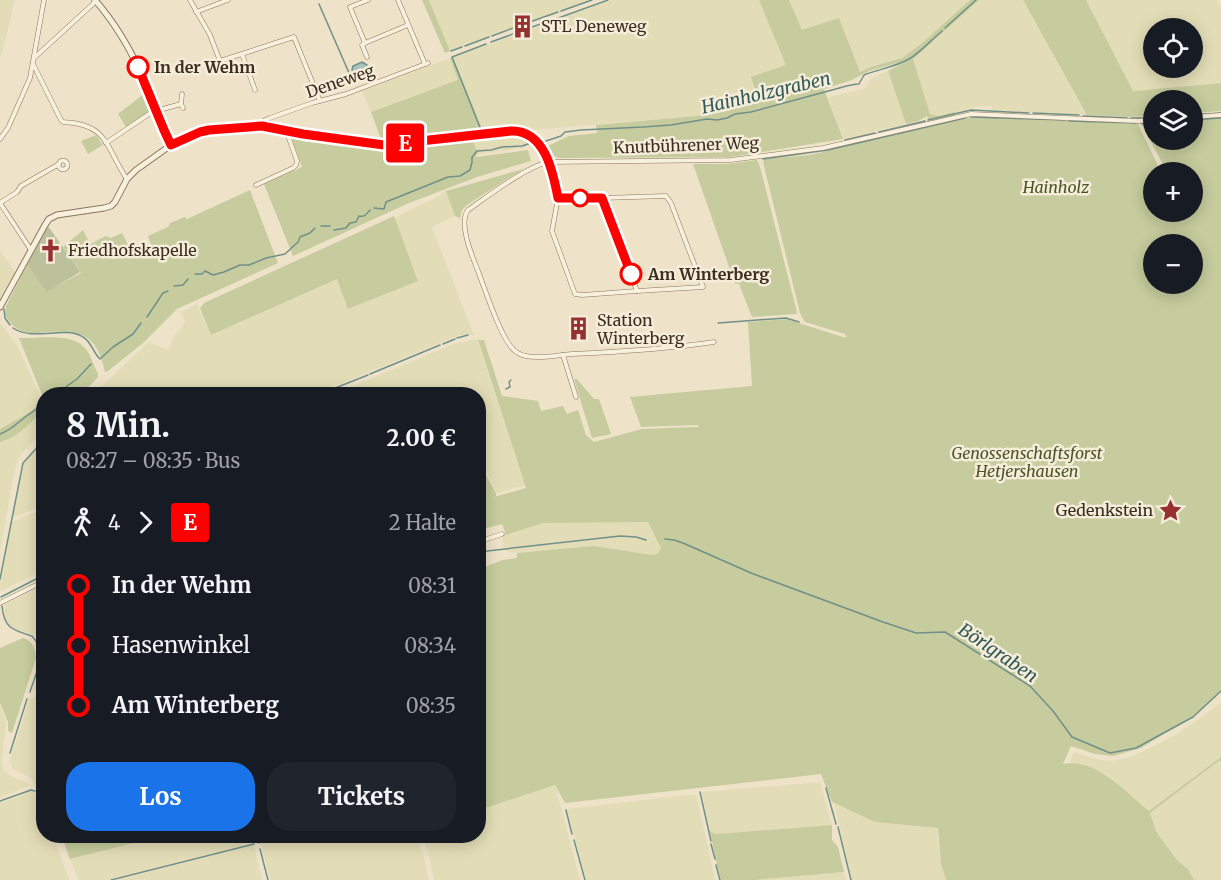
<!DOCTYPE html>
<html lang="de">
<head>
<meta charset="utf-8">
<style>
	body { margin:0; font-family:Merriweather,serif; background:#20242c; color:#f1f3f6; height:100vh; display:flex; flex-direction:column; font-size:22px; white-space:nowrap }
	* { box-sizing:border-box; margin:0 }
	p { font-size:20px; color:#9ea1a6 }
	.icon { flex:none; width:33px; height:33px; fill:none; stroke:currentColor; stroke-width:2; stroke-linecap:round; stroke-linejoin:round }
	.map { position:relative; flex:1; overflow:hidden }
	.sheet { position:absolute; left:36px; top:387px; width:450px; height:456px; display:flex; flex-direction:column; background:#171b24; border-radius:24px; box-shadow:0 3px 15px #0003 }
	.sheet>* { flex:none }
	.badge { padding:0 12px; border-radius:4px; font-size:21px; line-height:39px }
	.tools { position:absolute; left:1143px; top:18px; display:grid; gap:12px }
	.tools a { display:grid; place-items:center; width:60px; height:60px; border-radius:50%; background:#171b24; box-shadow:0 3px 15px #0003; font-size:30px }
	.map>.badge { position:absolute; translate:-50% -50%; box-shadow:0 0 0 3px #fff }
	.legs { display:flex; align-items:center; gap:9px; height:66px; padding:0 30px; font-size:20px }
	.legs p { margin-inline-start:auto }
	.overview { display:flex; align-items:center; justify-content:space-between; height:102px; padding:0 30px }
	h1 { font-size:33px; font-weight:700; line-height:45px }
	.primary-button { display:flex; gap:12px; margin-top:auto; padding:12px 30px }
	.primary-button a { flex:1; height:69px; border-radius:24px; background:#1a73e8; color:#fff; font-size:24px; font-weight:700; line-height:69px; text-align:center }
	.primary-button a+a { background:#20242c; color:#f1f3f6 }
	ul { padding:0 30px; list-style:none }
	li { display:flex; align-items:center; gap:21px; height:60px; font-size:22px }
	li i { display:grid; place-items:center; width:9px; height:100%; margin:0 8px; background:currentColor }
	li i::after { content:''; width:15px; height:15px; margin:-8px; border:4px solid; border-radius:50%; background:#171b24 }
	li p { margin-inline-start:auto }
	li:first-child i { background:linear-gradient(#0000 50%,currentColor 0) }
	li:last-child i { background:linear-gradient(currentColor 50%,#0000 0) }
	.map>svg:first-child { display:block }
</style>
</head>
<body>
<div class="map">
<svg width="1221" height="880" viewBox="0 0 1221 880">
	<rect width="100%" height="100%" fill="#eee3c9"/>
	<g fill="#e3ddb7" fill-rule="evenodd">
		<polygon points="0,0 15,0 2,54 0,58"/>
		<polygon points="429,0 591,0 450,51"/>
		<polygon points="611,0 759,0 787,65 759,102 727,111 707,115 569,127 533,130 519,127 483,131 453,57"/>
		<polygon points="789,0 970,0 921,44 902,58 871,67 859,72 839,19 802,30"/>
		<polygon points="979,0 1023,0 1087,115 993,110 991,106 976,107 939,116 930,114 912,59"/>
		<path d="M1086,0h131l4,7v76l-88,8zM1154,28h38v40h-38z"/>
		<polygon points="450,58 459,80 371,112 362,91"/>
		<polygon points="888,71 906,124 843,139 828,97 864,89 870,80 876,76"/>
		<polygon points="516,134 529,138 534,144 522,148 478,154 472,139"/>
		<polygon points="446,191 455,216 432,227 474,335 460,335 315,394 93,394 149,342 168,350 175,334 182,328 185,320 181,312 197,304 211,335 337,279 349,309 418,280 394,218 441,195 441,193"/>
		<polygon points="0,250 15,272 0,300"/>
		<polygon points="0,323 17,345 41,398 44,397 43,402 32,411 0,429"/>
		<polygon points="477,339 525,485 497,493 486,471 479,471 478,394 333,394 456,343"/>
		<polygon points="43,411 43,431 22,453 16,464 0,551 0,442 6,441 22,430"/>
		<polygon points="43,442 43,505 13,518 24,463"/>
		<polygon points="43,509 43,570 1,591 0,584 12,522"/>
		<polygon points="630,521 648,522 662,548 657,554 653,555 593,546 517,553 509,552 503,548 502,536 543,523"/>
		<polygon points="43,585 43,686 33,691 32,691 42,658 41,646 35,635 13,628 9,625 5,617 4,605"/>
		<polygon points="43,693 43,796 31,778 14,770 12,767 10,760 29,699 32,699"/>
		<polygon points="1221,702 1221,757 1149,812 1107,775 1097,770 1070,762 1074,752 1100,760 1113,761 1126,758 1144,751 1175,735 1205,715"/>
		<polygon points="0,705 6,722 2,760 4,771 10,776 28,783 29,786 0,797"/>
		<polygon points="1220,761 1221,762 1221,880 1194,880 1188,869 1177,860 1157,833 1150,813"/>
		<polygon points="820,782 832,825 715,834 710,831 702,792"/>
		<polygon points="555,784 580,880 434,880 424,836 478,836 479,810"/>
		<polygon points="32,791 35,793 43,814 44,836 52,836 70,880 0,880 0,803"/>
		<polygon points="693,794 697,797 715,880 587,880 567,809"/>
		<polygon points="834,803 875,822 938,828 938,842 941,864 946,880 852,880"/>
		<polygon points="161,836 252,836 254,843 106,880 79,880 70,859"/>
		<polygon points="259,836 417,836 422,852 423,852 429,880 270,880"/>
		<polygon points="254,845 262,880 116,880"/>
		<polygon points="844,872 846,880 755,880"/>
	</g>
	<g fill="#c6cc9d" fill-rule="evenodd">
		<polygon points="422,0 429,0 450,51 445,53"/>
		<path d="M759,0h30l13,30 37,-12 21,54 11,-5 31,-9 19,-14 49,-44h9l-66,59 17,55 9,2 16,-4v3l-26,6 -2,-5 -9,5 -12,3 -18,-53 20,-11 -39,11 -17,9 -28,9 19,50 -113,18 -171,1c-6,-2 -10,-5 -13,-11l23,-11 28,-3 -1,-8 111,-10 20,-4 32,-9 -8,-25 35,-12z"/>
		<polygon points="1023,0 1086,0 1133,91 1221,83 1221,111 1193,113 1192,100 1154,100 1153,116 1127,117 1087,115"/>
		<polygon points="453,57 483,131 382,142 371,112 458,80 450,58"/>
		<polygon points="145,93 151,108 149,112 126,127 118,114"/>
		<path d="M977,117l161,7 23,48h-7v40h26l3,5 6,-2 -2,-3h5v-40h-25l-26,-49h12l1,17h38l1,-20 28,-1v572l-23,22 -57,35 -28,8 -18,-2 -24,-8 -8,18c34,-6 61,27 86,47l72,-54v5l-2,-1 -69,52 7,20 20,27 11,9 6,11h-248l-5,-16 -3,-36 -63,-6 -43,-20 -11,-28 -256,29 -10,-18 -76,25v-241l24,-9 14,-2v-5l76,-7 60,9 4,-1 4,-6 -13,-26h-4l-101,1 -37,12 -4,-11 -23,6v-57h6l11,20v3l-6,2 36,-10 -48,-148h6l18,56 36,5 3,10 22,-5 4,8 11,-4 8,25 8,7 48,-13 56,-2v-2l-57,2 -11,-30 122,-11 -4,-64 38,-3 60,19 -1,-4 -40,-12 -5,-9 -37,-151 1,-3 46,-4 155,-37zM1154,244h38v40h-38z"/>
		<polygon points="96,135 103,145 88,154 81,141"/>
		<polygon points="294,136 381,150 472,139 478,154 476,155 476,157 528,150 531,161 480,176 409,203 293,256 264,184 302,167 292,139"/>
		<polygon points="757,160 760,167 797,312 796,314 752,317 739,284 735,284 693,164 727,164"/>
		<polygon points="523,169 467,205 462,210 460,218 455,216 446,191"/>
		<path d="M250,190l28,73 -101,46 -34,34 -35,28 -3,1c-9,-39 -23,-41 -59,-40 -7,1 -17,2 -24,-1 -7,-2 -13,-9 -17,-16l1,-9 21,-41 20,26 34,-18 -18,-26 20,-17 7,14 16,-8 5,2 11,-5 9,18 18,-3 3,-1 -4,-11 20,-9 2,-4 15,-6 2,2z"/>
		<polygon points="394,216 418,281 348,309 337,279 211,335 200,308 204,303"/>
		<path d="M19,338c19,1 52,-6 66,10 6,7 8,17 13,25v4l-16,17h-38l-1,3z"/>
		<polygon points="574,379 577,379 594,399 599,399 611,434 592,438"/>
		<path d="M43,402v9c-13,11 -25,27 -43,31v-13l32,-18z"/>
		<path d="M23,638c9,2 13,11 13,20l-24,75 -4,-2v-9l-8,-19v-55z"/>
		<polygon points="832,825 832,840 838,847 844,872 755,880 721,880 716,861 710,831 715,834"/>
		<polygon points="81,836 161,836 70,859 63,840"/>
	</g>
	<polygon fill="#bcc19b" points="48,226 80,272 47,292 27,265"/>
	<polygon fill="#aac2bb" stroke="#709189" stroke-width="1.5" points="362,62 367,65 369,76 364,80 356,80 352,70 353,66"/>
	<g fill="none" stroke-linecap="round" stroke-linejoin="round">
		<g stroke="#709189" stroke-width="1.5">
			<polyline points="319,4 353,82"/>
			<polyline points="561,11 592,0"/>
			<polyline points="550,21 608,0"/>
			<polyline points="527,23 558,12"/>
			<polyline points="519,26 521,26"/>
			<polyline points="945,28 976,0"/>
			<polyline points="492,36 516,27"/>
			<polyline points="491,42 546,22"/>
			<polyline points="465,46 489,37"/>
			<polyline points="451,51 462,47"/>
			<polyline points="1033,113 1079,115"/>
			<polyline points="1192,115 1221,113"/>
			<polyline points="1083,116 1127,118"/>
			<polyline points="971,117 1065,120"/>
			<polyline points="1131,118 1146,118"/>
			<polyline points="1149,118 1154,117"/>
			<polyline points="928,120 971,110 1029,113"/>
			<polyline points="1192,120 1221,118"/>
			<polyline points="1069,121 1136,123"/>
			<polyline points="1142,124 1154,123"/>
			<polyline points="481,130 452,57 486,44"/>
			<polyline points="879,132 925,121"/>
			<polyline points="845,140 875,133"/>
			<path d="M543,142l18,-6 4,-4 16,-2 62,-3 28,-2 36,-6 10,1 10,-2 8,-4 16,-2 81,-22c9,-2 18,-6 27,-6l5,-9c15,-6 31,-8 45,-16 12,-7 22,-19 33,-28"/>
			<polyline points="763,159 828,150 965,118"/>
			<polyline points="374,208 384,209 386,202 448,177 460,176 470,170 472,162 472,157 477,151 491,150 502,147 522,146 531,143"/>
			<polyline points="321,226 330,226"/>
			<path d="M334,230l12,-2 4,-5 6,-1 3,-6c7,1 7,-2 11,-6"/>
			<polyline points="195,274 202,274 205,271 213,275 224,272 240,265 249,265 266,258 285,254 298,242 300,237 310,233 315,228"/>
			<polyline points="174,286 183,285 188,279"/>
			<polyline points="4,309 5,318 10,325"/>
			<polyline points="147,317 163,293 168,291"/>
			<polyline points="718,323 786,318 799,322"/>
			<path d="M13,328c21,14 52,-3 70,9 9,5 10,16 17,22l13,-12 20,-13 8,-11"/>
			<polyline points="457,338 468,335"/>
			<polyline points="443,344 455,339"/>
			<polyline points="370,374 440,345"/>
			<polyline points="506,389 510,387 509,382 511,380"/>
			<polyline points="325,392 368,375"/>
			<polyline points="56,394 77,379 91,364"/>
			<polyline points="319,394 321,394"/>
			<path d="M0,434c13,-5 18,-12 28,-19 6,-4 10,-8 16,-12"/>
			<polyline points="665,539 674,540 683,543 751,573 883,622 916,633 945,632 1030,686 1053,711 1072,737 1110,753 1136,748 1193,717 1221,691"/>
			<polyline points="478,552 620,536 636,537 646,540"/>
			<polyline points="0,579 23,463 44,440"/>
			<polyline points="1,597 44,575"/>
			<path d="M2,606c2,22 10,24 30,30 16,17 4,36 -2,56"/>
			<polyline points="10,753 27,699"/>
			<polyline points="826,788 836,824"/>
			<polyline points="700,792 711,841"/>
			<polyline points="0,801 31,790 35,791"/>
			<polyline points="566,810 572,834"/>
			<polyline points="838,827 851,880"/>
			<polyline points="257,836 259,843"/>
			<polyline points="574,840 585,880"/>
			<polyline points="711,844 715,859"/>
			<polyline points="260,849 268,880"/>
			<polyline points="716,865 720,880"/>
			<polyline points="111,880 254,844"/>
		</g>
		<defs>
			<g id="minor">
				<polyline points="190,0 210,35 220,61 294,37 320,101"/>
				<polyline points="368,0 350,7 365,43 408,25"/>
				<polyline points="398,0 425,64"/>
				<polyline points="196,12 228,0"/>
				<polyline points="365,43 362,45 367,57"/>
				<polyline points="242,54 255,90"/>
				<polyline points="34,58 93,4 95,0"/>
				<path d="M33,64l28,56 2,2c46,2 42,25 64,57"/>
				<polyline points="181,104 182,94"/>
				<polyline points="1192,117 1221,115"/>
				<polyline points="263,126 265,120 270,118 312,103 346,94 428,63"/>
				<polyline points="0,139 8,128 30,78 44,0"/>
				<polyline points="106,143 152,112 181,104 183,108"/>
				<circle cx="63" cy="165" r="4.5"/>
				<polyline points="548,162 558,198 552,231 575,294 582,295 637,291 602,198 558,198"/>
				<polyline points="256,185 293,168 296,165 297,161 286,130"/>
				<polyline points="602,198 666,196 671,203 703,287 637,291"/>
				<polyline points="0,203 17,192 21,186 59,164"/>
				<polyline points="0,203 31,250"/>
				<path d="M714,342c-47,7 -95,10 -142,12 -15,1 -32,5 -46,2 -5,-1 -9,-3 -12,-6 -13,-11 -29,-61 -36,-79 -6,-15 -20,-48 -10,-61 20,-14 58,-43 80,-48l183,-2 92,-12 148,-34 167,7 16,-1"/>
				<polyline points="563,355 576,397"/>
				<polyline points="478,542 502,534"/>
				<polyline points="0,603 44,581"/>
			</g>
			<g id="tertiary">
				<path d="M95,0c20,23 37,52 49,80 9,22 16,45 27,65"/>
				<path d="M0,307l45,-82 4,-6 8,-4 47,-7 7,-2 4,-4 12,-23 9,-9 35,-25 29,-13 9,-2 56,-4 38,7 81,12 133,-15c17,3 25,17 31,32"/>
			</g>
		</defs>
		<use href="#minor" stroke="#8a765e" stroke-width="5"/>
		<use href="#tertiary" stroke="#8a765e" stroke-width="7"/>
		<use href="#minor" stroke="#f8f0dc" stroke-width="4"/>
		<use href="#tertiary" stroke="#f8f0dc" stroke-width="5"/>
	</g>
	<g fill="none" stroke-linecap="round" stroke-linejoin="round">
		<defs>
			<path id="line-1" d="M138,67l26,63 7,15 29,-13 9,-2 53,-4 41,8 81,11 127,-14c34,-1 42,41 47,67h44l29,76"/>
		</defs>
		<use href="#line-1" stroke="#fff" stroke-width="14"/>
		<use href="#line-1" stroke="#f00" stroke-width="9"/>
	</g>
	<defs>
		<symbol id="building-bare" viewBox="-9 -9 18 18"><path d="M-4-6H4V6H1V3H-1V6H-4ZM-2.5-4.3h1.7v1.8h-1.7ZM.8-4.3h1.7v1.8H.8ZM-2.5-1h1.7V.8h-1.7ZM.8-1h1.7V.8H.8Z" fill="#973030" stroke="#f5edd9" stroke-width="2.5" paint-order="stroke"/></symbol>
		<symbol id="church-bare" viewBox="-9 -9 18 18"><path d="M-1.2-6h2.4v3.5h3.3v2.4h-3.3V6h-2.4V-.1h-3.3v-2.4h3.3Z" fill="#973030" stroke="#f5edd9" stroke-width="2.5" paint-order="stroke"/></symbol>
		<symbol id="sight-bare" viewBox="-9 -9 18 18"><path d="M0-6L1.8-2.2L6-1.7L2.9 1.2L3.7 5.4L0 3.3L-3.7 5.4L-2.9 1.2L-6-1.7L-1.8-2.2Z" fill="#973030" stroke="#f5edd9" stroke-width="2.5" paint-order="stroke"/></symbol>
	</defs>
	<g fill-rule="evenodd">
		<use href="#building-bare" x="506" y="10" width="33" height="33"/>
		<use href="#church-bare" x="34" y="234" width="33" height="33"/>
		<use href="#building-bare" x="562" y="312" width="33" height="33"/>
		<use href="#sight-bare" x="1154" y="494" width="33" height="33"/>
	</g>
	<g fill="#fff" stroke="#f00" stroke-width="3">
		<circle cx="138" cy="67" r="10"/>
		<circle cx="580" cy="198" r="8"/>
		<circle cx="631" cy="274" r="10"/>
	</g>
	<g text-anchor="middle" stroke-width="5" stroke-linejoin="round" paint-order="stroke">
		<g font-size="16" fill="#3b2e21" stroke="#f5edd9" text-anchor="start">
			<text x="541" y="32">STL Deneweg</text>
			<text x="68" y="256">Friedhofskapelle</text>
			<text x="597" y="326">Station<tspan x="597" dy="18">Winterberg</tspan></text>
			<text x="1153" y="516" text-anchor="end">Gedenkstein</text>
		</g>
		<g font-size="16" font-weight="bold" fill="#3b2e21" stroke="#f5edd9" text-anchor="start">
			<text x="154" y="73">In der Wehm</text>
			<text x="648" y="280">Am Winterberg</text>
		</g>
		<g font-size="16" fill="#3b2e21" stroke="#f5edd9">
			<text transform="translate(340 81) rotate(-19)" y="6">Deneweg</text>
			<text transform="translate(686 145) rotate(-2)" y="6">Knutbührener Weg</text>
		</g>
		<g font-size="16" font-style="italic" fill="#4a5628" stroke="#f5edd9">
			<text x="1056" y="193">Hainholz</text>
			<text x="1027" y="459">Genossenschaftsforst<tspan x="1027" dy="18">Hetjershausen</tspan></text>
		</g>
		<g font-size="18" font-style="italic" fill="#315a58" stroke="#f5edd9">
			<text transform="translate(766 93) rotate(-13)" y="6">Hainholzgraben</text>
			<text transform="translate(998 653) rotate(34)" y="6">Börlgraben</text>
		</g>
	</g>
</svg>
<div class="tools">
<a><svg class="icon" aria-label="locate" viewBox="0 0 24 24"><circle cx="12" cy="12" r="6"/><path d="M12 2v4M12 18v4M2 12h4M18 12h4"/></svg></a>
<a><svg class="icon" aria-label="layers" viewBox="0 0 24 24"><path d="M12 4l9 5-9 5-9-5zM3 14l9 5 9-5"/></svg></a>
<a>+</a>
<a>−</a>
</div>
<b class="badge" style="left:405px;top:143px;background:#f00;color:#fff">E</b>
<section class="sheet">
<div class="overview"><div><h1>8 Min.</h1><p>08:27 – 08:35 · Bus</p></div><b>2.00 €</b></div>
<div class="legs"><svg class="icon" aria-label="walk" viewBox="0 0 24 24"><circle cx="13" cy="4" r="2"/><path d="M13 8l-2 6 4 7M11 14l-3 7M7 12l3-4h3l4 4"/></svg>4<svg class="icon" aria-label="forward" viewBox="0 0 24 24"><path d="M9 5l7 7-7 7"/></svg><b class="badge" style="background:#f00;color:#fff">E</b><p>2 Halte</p></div>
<ul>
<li><i style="color:#f00"></i><b>In der Wehm</b><p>08:31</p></li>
<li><i style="color:#f00"></i><span>Hasenwinkel</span><p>08:34</p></li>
<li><i style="color:#f00"></i><b>Am Winterberg</b><p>08:35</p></li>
</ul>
<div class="primary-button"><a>Los</a><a>Tickets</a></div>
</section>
</div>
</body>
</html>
